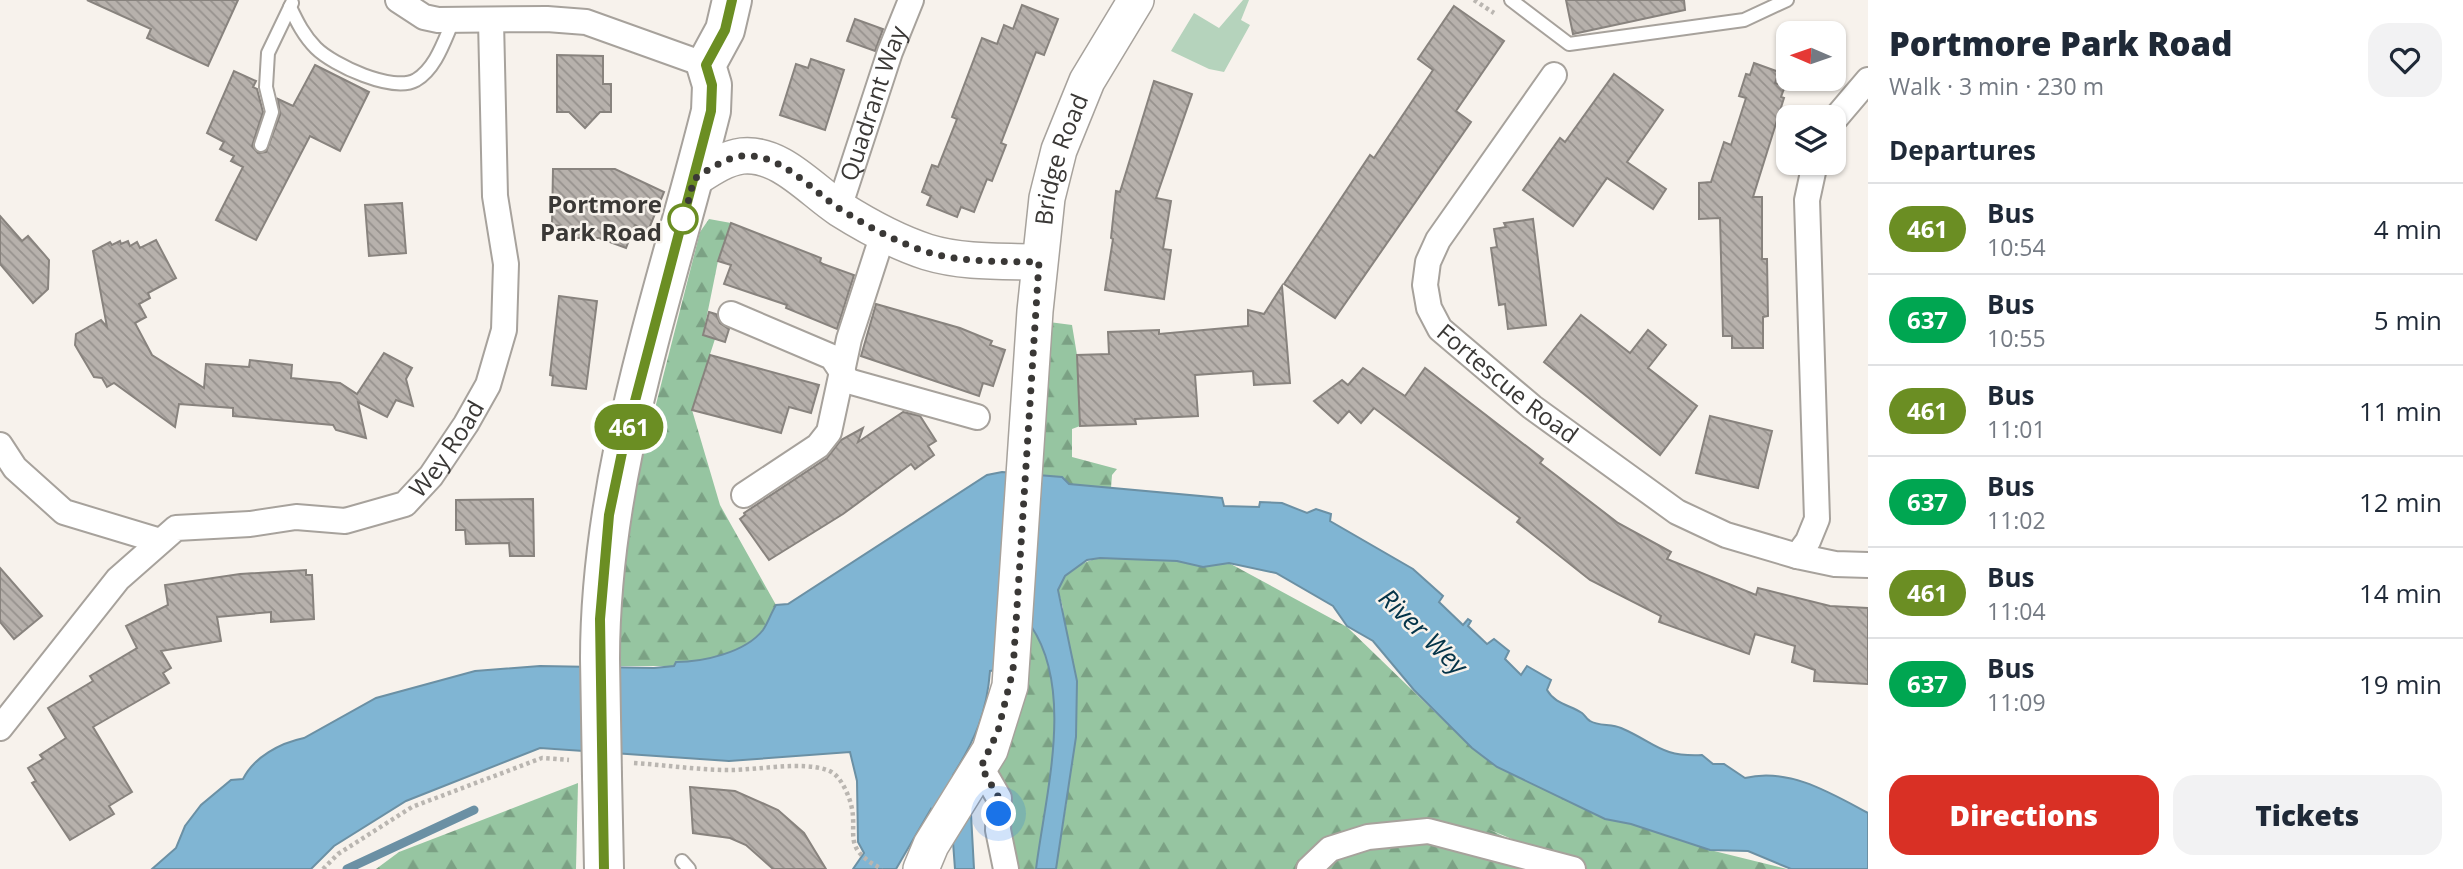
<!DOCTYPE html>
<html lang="en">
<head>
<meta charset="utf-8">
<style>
	body { margin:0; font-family:"Open Sans",sans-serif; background:#f2f2f3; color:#1f2937; height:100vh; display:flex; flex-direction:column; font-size:26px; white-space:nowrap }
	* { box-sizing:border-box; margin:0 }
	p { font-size:23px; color:#747a83 }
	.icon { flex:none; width:38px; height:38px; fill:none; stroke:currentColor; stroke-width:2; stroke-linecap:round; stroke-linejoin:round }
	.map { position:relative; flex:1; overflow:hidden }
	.panel { display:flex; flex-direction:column; background:#fff; width:595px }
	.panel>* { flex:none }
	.badge { padding:0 14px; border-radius:23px; font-size:24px; line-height:46px }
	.needle { width:46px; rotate:272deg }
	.tools { position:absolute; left:1776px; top:21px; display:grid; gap:14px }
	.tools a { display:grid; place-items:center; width:70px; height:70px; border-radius:14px; background:#fff; box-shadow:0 2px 5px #0004; font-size:35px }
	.you { position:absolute; width:35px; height:35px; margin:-18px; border:5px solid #fff; border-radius:50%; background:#1a73e8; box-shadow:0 0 0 10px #1a73e833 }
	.map>.badge { position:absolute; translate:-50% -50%; box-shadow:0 0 0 4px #fff }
	h2 { padding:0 21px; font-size:26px; line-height:63px }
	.round { display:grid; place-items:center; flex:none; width:74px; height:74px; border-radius:21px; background:#f2f2f3 }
	.head { display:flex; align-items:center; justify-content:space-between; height:119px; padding:0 21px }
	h1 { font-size:33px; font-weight:800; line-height:52px }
	.action { display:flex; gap:14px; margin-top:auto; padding:14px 21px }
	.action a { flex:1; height:80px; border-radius:21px; background:#d93025; color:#fff; font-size:28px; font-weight:800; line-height:80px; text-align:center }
	.action a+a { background:#f2f2f3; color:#1f2937 }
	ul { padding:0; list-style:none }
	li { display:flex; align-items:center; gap:21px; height:91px; padding:0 21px; border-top:2px solid #e0e1e3 }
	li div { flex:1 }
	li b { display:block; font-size:26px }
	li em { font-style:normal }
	li .badge { min-width:77px; font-weight:700; text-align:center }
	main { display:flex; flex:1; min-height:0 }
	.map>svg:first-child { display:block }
</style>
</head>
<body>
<main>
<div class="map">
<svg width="1868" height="869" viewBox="0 0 1868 869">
	<defs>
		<pattern id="forest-firs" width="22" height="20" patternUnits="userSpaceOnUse" patternTransform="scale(1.75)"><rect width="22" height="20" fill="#96c5a1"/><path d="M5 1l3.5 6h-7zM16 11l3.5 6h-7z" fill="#7ba184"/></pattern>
		<pattern id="building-back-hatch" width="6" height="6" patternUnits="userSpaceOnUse" patternTransform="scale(1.75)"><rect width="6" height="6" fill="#b7b1ac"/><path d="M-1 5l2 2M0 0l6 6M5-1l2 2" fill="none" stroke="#96918d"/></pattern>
	</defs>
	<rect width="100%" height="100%" fill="#f7f2ec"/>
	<polygon fill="#b5d3bc" points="1243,0 1249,0 1241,20 1250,25 1224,72 1209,69 1171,51 1194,13 1219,28"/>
	<g fill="url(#forest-firs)">
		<path d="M709,219l22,4 -13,38 -15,74 12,4 -23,71 28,95 56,100c-5,8 -8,18 -13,25 -17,23 -60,32 -87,32l-2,4h-57l-2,-105 20,-107 17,-34 48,-188z"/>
		<polygon points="1049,322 1072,325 1077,355 1080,426 1072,429 1072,457 1117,469 1112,475 1111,488 1069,484 1062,477 1041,475"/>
		<path d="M1100,558l129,5 118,64 125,121 238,102 77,19h-204l-95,-40 84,40h-516l11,-69 -4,-192 -5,-18c4,-18 25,-29 42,-32z"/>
		<path d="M1030,625c46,69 15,168 6,244h-30l-25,-102z"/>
		<polygon points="578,783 576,869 376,869 399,852"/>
	</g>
	<path fill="#80b5d3" stroke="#6b90a4" stroke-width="2" d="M1002,472l60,5 7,7 153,14 2,8 35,1 1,-5 22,1 25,10 9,-4 15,5 -1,7 83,48 30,27 -4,6 24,23 5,-6 3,2 -3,5 19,18 7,-5 15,12 -4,8 16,16 6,-9 24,14 -4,10c8,14 23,15 35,23 3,2 4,6 8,8 8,5 22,3 31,7 35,15 39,29 81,27l11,9h11l21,14c43,-11 86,15 123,35v56h-77l-43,-18 -38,-1 -79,-26 -26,-5 -108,-52 -25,-19 -58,-58 -41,-49 -26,-15 -14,-20 -57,-33 -47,-10 -26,4 -26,-6 -77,-3 -13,2 -22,16 -7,14 19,91 -1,56 -20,132h-20c9,-73 39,-178 -5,-243l-2,40 -39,5c-3,41 -15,69 -37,104l18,39 3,55h-19l-2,-27 -22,-33 -35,60h-43l11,-16 -6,-11 -1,-61 -7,-29 -121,9 -189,-13 -134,53 -72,45 -23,23h-159l24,-21 9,-22 16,-21 30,-25 12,-1c11,-22 37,-36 61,-41l72,-40 99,-27 65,-5 114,2 20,-2 2,-4c26,0 69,-9 87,-32 5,-7 8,-17 13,-25l12,-1 199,-129z"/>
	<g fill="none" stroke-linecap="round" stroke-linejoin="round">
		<polyline stroke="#6b90a4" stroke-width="9" points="347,869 474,810"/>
	</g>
	<g fill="url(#building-back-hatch)" stroke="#88837e" stroke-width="2">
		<polygon points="87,0 238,0 208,66 147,38 151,29"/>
		<polygon points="1566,0 1684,0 1685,10 1573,34"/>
		<polygon points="1022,5 1058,19 1044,55 1036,52 1001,143 1006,145 992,181 987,179 974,212 961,207 957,217 927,205 931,196 922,192 932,165 938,167 957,119 952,117 982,38 997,44 1004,25 1013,29"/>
		<polygon points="1454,6 1504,41 1456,111 1471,122 1335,318 1284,284 1370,155 1374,158 1433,70 1418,59"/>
		<polygon points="855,19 883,29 875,51 847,41"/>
		<polygon points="557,55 603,56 603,84 611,84 611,112 600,112 585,128 569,112 557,112"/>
		<polygon points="811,59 844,70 825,130 780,115 796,64 808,68"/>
		<polygon points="1754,63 1779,72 1775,83 1785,86 1781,97 1784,98 1753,197 1762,197 1762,259 1767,259 1768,316 1763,317 1763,348 1732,348 1732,336 1723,336 1720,218 1699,219 1699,183 1711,182 1724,142 1731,145 1746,98 1739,96 1746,74 1750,75"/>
		<polygon points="315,65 369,92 340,151 310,136 256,240 216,220 243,167 231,161 234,156 220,149 224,142 207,133 234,71 256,81 253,87 257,89 263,112 252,146 258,153 266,152 280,115 278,99 293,106"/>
		<polygon points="1614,74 1663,110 1627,162 1666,189 1653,209 1607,178 1573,226 1523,190 1560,138 1565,142"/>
		<polygon points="1154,81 1192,94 1156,198 1171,201 1163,249 1171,250 1164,299 1105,290 1113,239 1111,238 1116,191 1120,192"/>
		<polygon points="553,169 615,169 664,192 648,231 635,225 626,248 599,238 562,238 562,226 552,225"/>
		<polygon points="402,203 406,253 369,256 365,205"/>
		<polygon points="0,216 22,241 28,236 49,260 48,289 33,303 0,264"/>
		<polygon points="1533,219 1546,325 1508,329 1505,304 1499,305 1491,248 1497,247 1494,229 1506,227 1504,223"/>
		<polygon points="731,223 821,258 820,262 823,264 854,275 837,329 786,308 787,305 724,284 731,265 718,261"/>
		<polygon points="156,240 176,278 148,293 150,298 139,304 146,317 135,323 152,355 204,388 206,364 249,367 250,360 292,365 291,378 340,383 357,394 384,353 412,368 406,379 413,406 396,400 387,417 358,402 366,438 336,430 333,425 233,416 233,408 179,404 175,427 114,383 107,387 102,378 94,377 75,345 76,334 101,320 107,327 93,251 110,242 112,245 120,241 121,244 128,241 130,246 137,242 140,248"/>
		<polygon points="1282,286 1290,383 1254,385 1253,371 1195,375 1198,416 1135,419 1136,424 1080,426 1077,355 1109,354 1108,332 1159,330 1159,334 1248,326 1248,310 1264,314"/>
		<polygon points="559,296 597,301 586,389 552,385 553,376 550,375"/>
		<polygon points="876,304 960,328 992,341 990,345 1005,350 993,386 983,383 979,396 861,356"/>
		<polygon points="709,312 716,314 720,323 729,329 725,342 703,335"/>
		<polygon points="1581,315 1630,353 1648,330 1666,345 1648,368 1697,406 1660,455 1544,362"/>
		<polygon points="710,355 819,385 811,413 789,407 781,433 692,410"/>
		<polygon points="1363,368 1405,396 1425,368 1543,459 1540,463 1618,523 1671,552 1667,559 1756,595 1758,588 1830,606 1868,608 1868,684 1814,681 1815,670 1792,662 1795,646 1755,634 1749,654 1659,622 1661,616 1590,580 1517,522 1520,518 1374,408 1361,423 1349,411 1338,423 1314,401 1342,380 1348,385"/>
		<polygon points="903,412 920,416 936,441 928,446 934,455 915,469 911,464 843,514 769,560 740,519 745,515 744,513 827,458 841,440 863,428 858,442"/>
		<polygon points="1710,416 1772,431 1758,488 1696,473"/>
		<polygon points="533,499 534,556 510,556 509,543 466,544 465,530 456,530 456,500"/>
		<polygon points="0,568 42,616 14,639 0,622"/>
		<polygon points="306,570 306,575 312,575 314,619 271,622 271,612 217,617 221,641 161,651 171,668 163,673 169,683 93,727 132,792 109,806 114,814 70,840 32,783 36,781 28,768 43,759 40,755 66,738 48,708 93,681 90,676 137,648 126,626 168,605 165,585 240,574"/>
		<polygon points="690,787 735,791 778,810 804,833 826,869 773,869 746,845 730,838 693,833"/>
	</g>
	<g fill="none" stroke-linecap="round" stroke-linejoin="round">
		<defs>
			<g id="lane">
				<polyline points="1511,0 1569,44 1744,20 1787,0"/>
				<path d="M290,7c7,15 14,29 26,41 17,17 77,45 100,32 20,-12 28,-39 37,-59"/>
				<polyline points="261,145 272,112 266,87 268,53 292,3"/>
				<polyline points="682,861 689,869"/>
			</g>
			<g id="street">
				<polyline points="398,0 424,17 438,20 547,19 586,22 706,65"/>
				<path id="s1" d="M1554,75l-116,165 -10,22 -3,23 4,23 11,21 92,78 145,105 49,23 71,21 11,-15 9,-22 -10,-319 8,-37"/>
				<polyline points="1834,120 1868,80"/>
				<path id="s2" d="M839,208l51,-156 21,-52"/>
				<polyline points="731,314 832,357 848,381 977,417"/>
				<polyline points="0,445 15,468 64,512 160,541"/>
				<polyline points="744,495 818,446 829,432 849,339 883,234"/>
				<polyline points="1797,556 1835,564 1868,565"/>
				<path id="s3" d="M0,728l118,-149 58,-51 74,-4 46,-7 49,4 60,-17 26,-28 35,-52 22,-39 16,-55 2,-66 -11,-68 -4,-175"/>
				<polyline points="981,767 999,798 998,830 1006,869"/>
				<polyline points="1309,869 1330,849 1368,837 1428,831 1573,869"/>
			</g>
			<g id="secondary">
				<path d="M694,179c14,-9 31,-21 48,-23 38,-4 69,34 98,53 27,17 56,33 87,43 36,11 74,9 112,10"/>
				<path id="s4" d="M921,869l10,-24 59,-95 20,-64 25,-375 12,-113 12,-48 28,-69 49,-81"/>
			</g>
			<g id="primary">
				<path d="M600,659c0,-188 66,-368 111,-548l1,-26 -6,-20 19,-35 7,-30"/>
				<polyline points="602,776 604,869"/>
			</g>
		</defs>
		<use href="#lane" stroke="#a7a29c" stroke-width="16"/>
		<use href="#street" stroke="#a7a29c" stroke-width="28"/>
		<use href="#secondary" stroke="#a7a29c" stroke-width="38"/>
		<use href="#primary" stroke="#a7a29c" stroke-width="42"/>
		<g stroke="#bab6b1" stroke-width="4.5" stroke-dasharray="3.5 3.5" stroke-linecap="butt">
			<polyline points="1474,0 1494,13"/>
			<path d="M634,763c32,2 64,7 96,7 28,0 72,-9 97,0 10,3 16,14 20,23 17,38 -12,52 35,76"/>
			<polyline points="323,869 338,854 412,807 542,758 569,760"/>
		</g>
		<use href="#lane" stroke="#fff" stroke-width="12"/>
		<use href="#street" stroke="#fff" stroke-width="24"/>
		<use href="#secondary" stroke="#fff" stroke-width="35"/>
		<use href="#primary" stroke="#fff" stroke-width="38"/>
		<defs>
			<polyline id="primary-bridge" points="600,659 602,776"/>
		</defs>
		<use href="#primary-bridge" stroke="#a7a29c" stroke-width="42" stroke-linecap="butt"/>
		<use href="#primary-bridge" stroke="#fff" stroke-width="38"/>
	</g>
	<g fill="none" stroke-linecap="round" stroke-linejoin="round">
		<defs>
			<polyline id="line" points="604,869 600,619 609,515 624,443 711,111 712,85 706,65 725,30 732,0"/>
		</defs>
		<use href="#line" stroke="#fff" stroke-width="16"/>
		<use href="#line" stroke="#6b8e23" stroke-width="10"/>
		<path stroke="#3a3836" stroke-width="7" stroke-dasharray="0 12.6" d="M683,219v3l11,-43c14,-9 31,-21 48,-23 38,-4 69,34 98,53 27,17 56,33 87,43 36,11 74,9 112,10l-26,408 -15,61 -17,36 18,31v16"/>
	</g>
	<circle fill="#fff" stroke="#6b8e23" stroke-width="3.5" cx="683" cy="219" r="14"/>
	<g text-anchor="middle" stroke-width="5" stroke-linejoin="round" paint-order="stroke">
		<g font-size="24" fill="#3a3836" stroke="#f7f2ec">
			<text dy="8" stroke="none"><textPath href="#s2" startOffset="110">Quadrant Way</textPath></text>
			<text dy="8" stroke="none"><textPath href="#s4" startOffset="735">Bridge Road</textPath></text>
			<text dy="8" stroke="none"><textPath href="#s1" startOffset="383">Fortescue Road</textPath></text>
			<text dy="8" stroke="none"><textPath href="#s3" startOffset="569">Wey Road</textPath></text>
		</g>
		<g font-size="24" font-weight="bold" fill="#3a3836" stroke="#f7f2ec" text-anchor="end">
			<text x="662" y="213">Portmore<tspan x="662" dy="28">Park Road</tspan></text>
		</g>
		<g font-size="26" font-style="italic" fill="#033348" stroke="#f7f2ec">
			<text transform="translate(1423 632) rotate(44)" y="9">River Wey</text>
		</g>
	</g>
</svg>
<div class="tools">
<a><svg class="needle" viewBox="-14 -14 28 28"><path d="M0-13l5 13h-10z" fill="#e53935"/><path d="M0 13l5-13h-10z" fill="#747a83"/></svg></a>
<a><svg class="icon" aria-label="layers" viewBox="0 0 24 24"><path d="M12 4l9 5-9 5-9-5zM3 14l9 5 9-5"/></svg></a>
</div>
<div class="you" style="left:999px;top:814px"></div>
<b class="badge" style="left:629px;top:427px;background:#6b8e23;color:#fff">461</b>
</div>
<section class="panel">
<div class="head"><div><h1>Portmore Park Road</h1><p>Walk · 3 min · 230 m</p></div><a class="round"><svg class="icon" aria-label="heart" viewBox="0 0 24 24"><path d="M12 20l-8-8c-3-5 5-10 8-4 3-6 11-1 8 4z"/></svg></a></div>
<h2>Departures</h2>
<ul>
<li><span class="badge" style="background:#6b8e23;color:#fff">461</span><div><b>Bus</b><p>10:54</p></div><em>4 min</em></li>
<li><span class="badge" style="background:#00a651;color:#fff">637</span><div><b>Bus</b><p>10:55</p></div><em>5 min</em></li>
<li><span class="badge" style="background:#6b8e23;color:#fff">461</span><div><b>Bus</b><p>11:01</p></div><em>11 min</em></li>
<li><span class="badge" style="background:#00a651;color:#fff">637</span><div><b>Bus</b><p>11:02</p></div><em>12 min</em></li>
<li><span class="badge" style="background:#6b8e23;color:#fff">461</span><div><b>Bus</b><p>11:04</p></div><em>14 min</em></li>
<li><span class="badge" style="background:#00a651;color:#fff">637</span><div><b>Bus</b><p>11:09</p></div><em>19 min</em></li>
</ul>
<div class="action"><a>Directions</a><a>Tickets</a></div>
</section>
</main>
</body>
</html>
